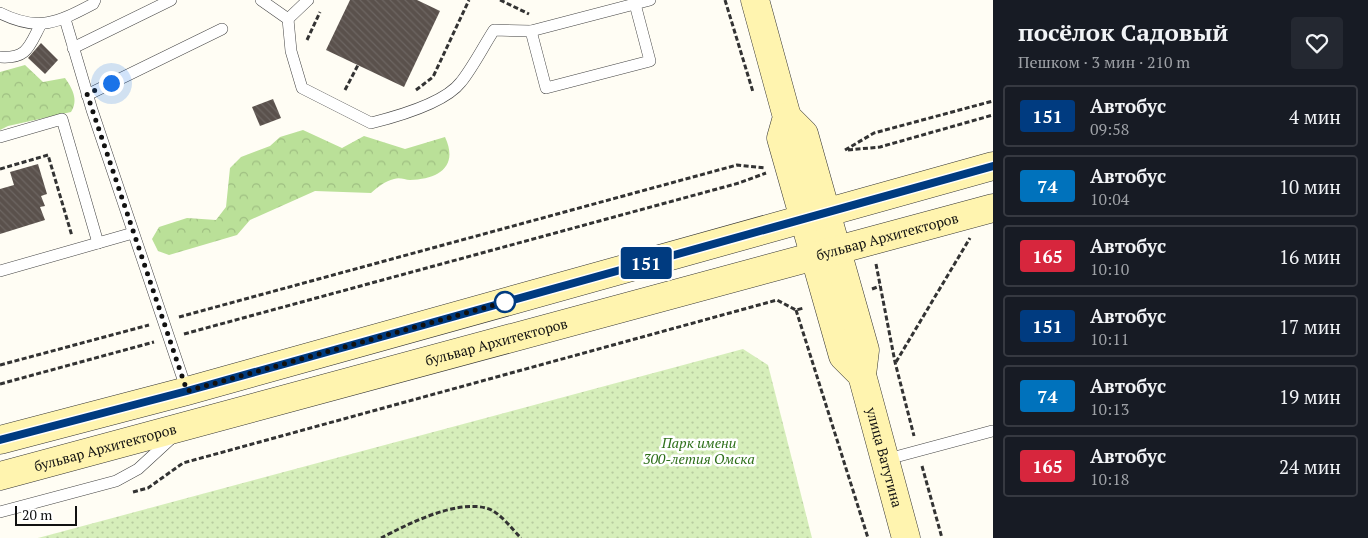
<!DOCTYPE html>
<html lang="ru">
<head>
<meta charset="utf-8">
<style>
	body { margin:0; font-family:"PT Serif",serif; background:#242831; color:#f1f3f6; height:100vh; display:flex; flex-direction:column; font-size:19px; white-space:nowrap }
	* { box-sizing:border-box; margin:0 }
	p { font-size:16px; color:#9ea1a6 }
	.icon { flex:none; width:28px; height:28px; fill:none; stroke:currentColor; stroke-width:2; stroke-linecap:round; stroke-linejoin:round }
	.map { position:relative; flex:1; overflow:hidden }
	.sheet { display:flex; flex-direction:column; background:#171b24; width:375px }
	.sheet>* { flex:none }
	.badge { padding:0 10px; border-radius:4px; font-size:18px; line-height:32px }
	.scale { position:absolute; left:15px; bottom:12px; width:62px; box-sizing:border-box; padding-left:5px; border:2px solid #111; border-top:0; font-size:14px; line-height:18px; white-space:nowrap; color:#111; -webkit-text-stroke:4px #fff; paint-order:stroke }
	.you { position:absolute; width:25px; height:25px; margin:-12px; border:4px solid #fff; border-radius:50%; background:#1a73e8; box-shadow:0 0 0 8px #1a73e833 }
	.map>.badge { position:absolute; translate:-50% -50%; box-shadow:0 0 0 2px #fff }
	.round { display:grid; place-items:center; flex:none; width:52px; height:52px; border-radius:5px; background:#242831 }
	.head { display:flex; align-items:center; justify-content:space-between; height:85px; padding:0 25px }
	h1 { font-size:24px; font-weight:700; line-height:38px }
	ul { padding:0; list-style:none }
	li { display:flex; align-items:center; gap:15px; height:62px; margin:0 10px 8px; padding:0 15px; border:2px solid #363941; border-radius:5px }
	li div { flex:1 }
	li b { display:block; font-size:19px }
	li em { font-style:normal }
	li .badge { min-width:55px; font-weight:700; text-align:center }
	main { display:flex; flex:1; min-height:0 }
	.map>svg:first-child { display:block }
</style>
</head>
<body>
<main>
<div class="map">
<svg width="993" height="538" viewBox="0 0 993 538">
	<defs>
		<pattern id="forest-crowns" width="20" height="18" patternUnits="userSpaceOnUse" patternTransform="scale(1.25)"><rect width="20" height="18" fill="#bae098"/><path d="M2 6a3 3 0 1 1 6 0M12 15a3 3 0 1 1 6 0" fill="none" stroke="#9fbf82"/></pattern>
		<pattern id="park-dots" width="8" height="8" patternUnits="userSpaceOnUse" patternTransform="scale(1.25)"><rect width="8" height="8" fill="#d6eeba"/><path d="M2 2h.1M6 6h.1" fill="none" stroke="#b7cb9f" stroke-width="1.8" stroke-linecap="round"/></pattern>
		<pattern id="building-back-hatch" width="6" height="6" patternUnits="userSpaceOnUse" patternTransform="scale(1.25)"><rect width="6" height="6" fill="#5a514c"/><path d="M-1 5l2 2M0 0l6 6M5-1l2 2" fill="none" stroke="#6d6662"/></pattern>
	</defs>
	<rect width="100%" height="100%" fill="#fffdf4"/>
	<g fill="url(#forest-crowns)">
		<path d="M25,65l18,17 22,-4c7,10 14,22 6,34l-63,14 -8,4v-58z"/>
		<path d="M303,130l39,18 22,-12 41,13 40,-12c14,30 -7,42 -35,43 -5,0 -10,-3 -16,-1 -9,2 -16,8 -23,14l-56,-2 -65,29 -13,15 -68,20 -11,-4 -6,-12 7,-12 28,-9 29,2 10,-13 4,-39 11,-11 29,-11 10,-9z"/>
	</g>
	<polygon fill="url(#park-dots)" points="743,349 768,365 812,538 38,538"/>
	<g fill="url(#building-back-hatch)">
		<polygon points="350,0 417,0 440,11 404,87 326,50"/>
		<polygon points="41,43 58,60 45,74 28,58"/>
		<polygon points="273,99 281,118 260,126 252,107"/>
		<polygon points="38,164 47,194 41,196 45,206 40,207 45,220 0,234 0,189 14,185 10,172"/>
	</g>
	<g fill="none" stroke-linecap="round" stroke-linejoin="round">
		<defs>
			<g id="service">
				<path d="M261,0l27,19 3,32 11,37 69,35c24,-6 74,-20 90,-41 12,-15 22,-35 33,-52l37,1 119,-31"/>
				<path d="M0,13c38,19 57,10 93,-9l2,-4"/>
				<polyline points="65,19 92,110 187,391"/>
				<polyline points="288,19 308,0"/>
				<polyline points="531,31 546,88 650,61 635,4"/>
				<polyline points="73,48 171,0"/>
				<path d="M0,57c28,2 29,-11 41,-33"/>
				<polyline points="87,95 222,29"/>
				<polyline points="0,137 62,119 98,243"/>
				<polyline points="0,271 133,233"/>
				<polyline points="884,460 992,431"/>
				<polyline points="0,512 116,481 138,469 175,435"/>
			</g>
			<g id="secondary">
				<polyline points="755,0 787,117 781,138 843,356 862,375"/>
				<path id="s1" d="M787,117l17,17 7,25 54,191 -3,25 44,163"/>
				<polyline points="0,440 187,391 993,166"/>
				<path id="s2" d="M0,476l993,-268"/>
			</g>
		</defs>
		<use href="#service" stroke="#444" stroke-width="12"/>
		<use href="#secondary" stroke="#333" stroke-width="29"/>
		<g stroke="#333" stroke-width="3" stroke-dasharray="5 2.5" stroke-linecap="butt">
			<polyline points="500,0 529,14"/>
			<polyline points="725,0 753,92"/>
			<polyline points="307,40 320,12"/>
			<polyline points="345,90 358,65"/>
			<polyline points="416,90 433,77 469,0"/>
			<polyline points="845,150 874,133 993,101"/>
			<polyline points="848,150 880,147 993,115"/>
			<polyline points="0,169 48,155 72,236"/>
			<polyline points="876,264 895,362 914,436"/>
			<polyline points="872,289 880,286"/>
			<polyline points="796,310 868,538"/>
			<polyline points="179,317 737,165 765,168"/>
			<polyline points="184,334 739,183 766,173"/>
			<polyline points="896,362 970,238"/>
			<polyline points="0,365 149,325"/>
			<polyline points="0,384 154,342"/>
			<polyline points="922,466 942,538"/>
			<polyline points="133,492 148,488 183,463 777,300 796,310 804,308"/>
			<path d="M381,538c27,-14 74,-38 105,-30 13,3 26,21 35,30"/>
		</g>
		<use href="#service" stroke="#fff" stroke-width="11"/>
		<use href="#secondary" stroke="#fff4af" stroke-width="28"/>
	</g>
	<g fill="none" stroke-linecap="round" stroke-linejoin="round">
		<defs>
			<polyline id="line" points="0,440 187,391 993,166"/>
		</defs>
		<use href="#line" stroke="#fff" stroke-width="11"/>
		<use href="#line" stroke="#003b80" stroke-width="8"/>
		<polyline stroke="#111" stroke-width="5" stroke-dasharray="0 9" points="111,83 87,94 187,391 505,302"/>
	</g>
	<circle fill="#fff" stroke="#003b80" stroke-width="2.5" cx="505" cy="302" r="10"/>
	<g text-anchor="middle" stroke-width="5" stroke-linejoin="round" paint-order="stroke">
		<g font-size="14" fill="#111" stroke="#fff">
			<text dy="5" stroke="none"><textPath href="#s2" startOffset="919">бульвар Архитекторов</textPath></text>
			<text dy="5" stroke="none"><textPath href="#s2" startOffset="514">бульвар Архитекторов</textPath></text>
			<text dy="5" stroke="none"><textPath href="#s2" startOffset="109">бульвар Архитекторов</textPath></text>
			<text dy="5" stroke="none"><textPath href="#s1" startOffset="359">улица Ватутина</textPath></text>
		</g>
		<g font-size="14" font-style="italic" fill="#2e6f1a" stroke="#fff">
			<text x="699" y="448">Парк имени<tspan x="699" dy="16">300-летия Омска</tspan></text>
		</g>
	</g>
</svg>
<div class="scale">20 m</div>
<div class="you" style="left:111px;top:83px"></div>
<b class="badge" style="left:646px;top:263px;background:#003b80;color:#fff">151</b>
</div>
<section class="sheet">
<div class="head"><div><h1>посёлок Садовый</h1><p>Пешком · 3 мин · 210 m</p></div><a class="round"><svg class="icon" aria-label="heart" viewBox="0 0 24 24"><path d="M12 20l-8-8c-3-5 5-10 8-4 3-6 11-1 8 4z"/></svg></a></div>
<ul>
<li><span class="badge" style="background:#003b80;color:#fff">151</span><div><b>Автобус</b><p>09:58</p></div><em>4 мин</em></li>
<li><span class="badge" style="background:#0072bc;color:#fff">74</span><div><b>Автобус</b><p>10:04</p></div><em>10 мин</em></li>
<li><span class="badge" style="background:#d7263d;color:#fff">165</span><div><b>Автобус</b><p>10:10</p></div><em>16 мин</em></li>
<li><span class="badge" style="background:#003b80;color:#fff">151</span><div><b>Автобус</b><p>10:11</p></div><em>17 мин</em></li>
<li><span class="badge" style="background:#0072bc;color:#fff">74</span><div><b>Автобус</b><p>10:13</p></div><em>19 мин</em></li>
<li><span class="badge" style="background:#d7263d;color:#fff">165</span><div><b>Автобус</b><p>10:18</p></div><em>24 мин</em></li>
</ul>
</section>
</main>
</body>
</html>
